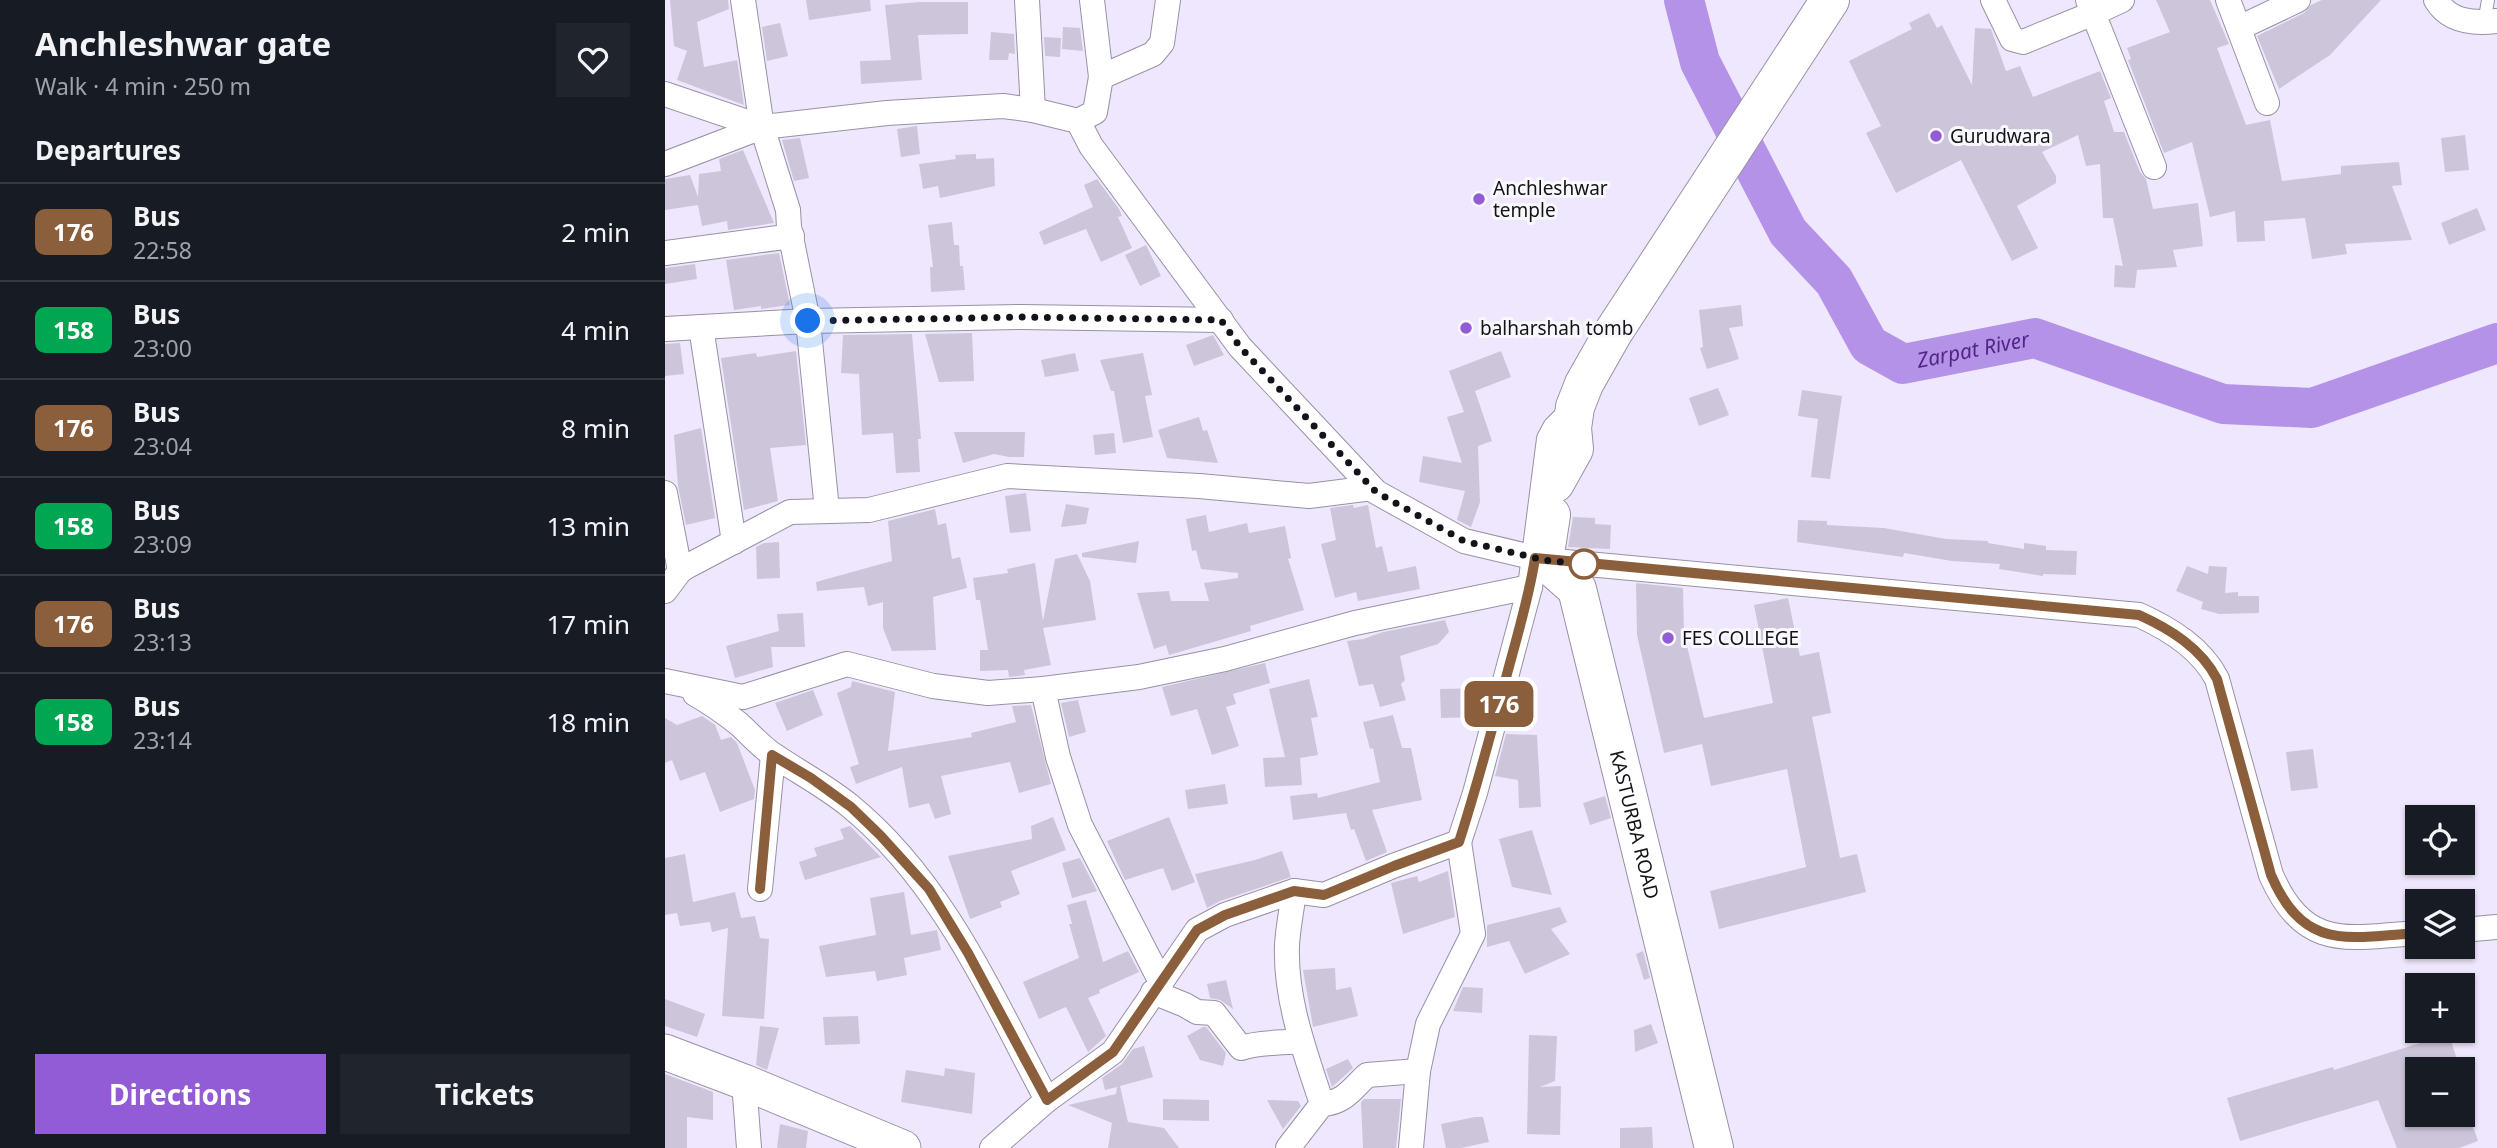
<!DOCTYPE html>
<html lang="en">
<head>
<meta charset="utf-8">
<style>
	body { margin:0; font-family:"Noto Sans",sans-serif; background:#20242c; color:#f1f3f6; height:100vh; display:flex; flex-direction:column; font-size:26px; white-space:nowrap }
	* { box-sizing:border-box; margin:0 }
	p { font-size:23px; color:#9ea1a6 }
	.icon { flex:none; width:38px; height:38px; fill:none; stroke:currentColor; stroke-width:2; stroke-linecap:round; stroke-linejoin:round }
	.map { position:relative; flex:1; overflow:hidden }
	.drawer { display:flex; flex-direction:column; background:#171b24; width:665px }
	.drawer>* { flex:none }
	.badge { padding:0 14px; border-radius:10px; font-size:24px; line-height:46px }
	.tools { position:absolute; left:1740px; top:805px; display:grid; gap:14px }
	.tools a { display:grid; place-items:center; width:70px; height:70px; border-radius:0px; background:#171b24; box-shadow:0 2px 5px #0004; font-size:35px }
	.you { position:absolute; width:35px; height:35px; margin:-18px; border:5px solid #fff; border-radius:50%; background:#1a73e8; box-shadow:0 0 0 10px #1a73e833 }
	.map>.badge { position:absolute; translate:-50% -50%; box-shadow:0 0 0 4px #fff }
	h2 { padding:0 35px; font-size:26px; line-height:63px }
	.round { display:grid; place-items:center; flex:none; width:74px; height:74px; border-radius:0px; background:#20242c }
	.summary { display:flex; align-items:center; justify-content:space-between; height:119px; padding:0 35px }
	h1 { font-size:33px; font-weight:700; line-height:52px }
	.action { display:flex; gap:14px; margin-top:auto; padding:14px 35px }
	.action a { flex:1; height:80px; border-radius:0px; background:#915cd5; color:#fff; font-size:28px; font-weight:700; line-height:80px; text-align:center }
	.action a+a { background:#20242c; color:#f1f3f6 }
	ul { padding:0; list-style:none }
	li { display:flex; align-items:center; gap:21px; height:98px; padding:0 35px; border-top:2px solid #363941 }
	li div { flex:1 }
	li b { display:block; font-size:26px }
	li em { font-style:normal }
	li .badge { min-width:77px; font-weight:700; text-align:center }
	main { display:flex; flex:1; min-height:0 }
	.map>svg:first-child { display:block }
</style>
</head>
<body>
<main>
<section class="drawer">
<div class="summary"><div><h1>Anchleshwar gate</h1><p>Walk · 4 min · 250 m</p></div><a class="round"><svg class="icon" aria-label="heart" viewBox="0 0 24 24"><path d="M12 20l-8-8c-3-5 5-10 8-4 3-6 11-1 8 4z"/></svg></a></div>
<h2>Departures</h2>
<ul>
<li><span class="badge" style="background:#8b5e3c;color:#fff">176</span><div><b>Bus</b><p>22:58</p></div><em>2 min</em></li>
<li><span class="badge" style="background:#00a651;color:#fff">158</span><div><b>Bus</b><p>23:00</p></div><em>4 min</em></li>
<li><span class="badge" style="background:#8b5e3c;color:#fff">176</span><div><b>Bus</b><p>23:04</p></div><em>8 min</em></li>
<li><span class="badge" style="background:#00a651;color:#fff">158</span><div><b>Bus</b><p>23:09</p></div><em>13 min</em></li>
<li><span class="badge" style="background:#8b5e3c;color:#fff">176</span><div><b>Bus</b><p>23:13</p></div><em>17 min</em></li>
<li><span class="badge" style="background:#00a651;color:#fff">158</span><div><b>Bus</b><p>23:14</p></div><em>18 min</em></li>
</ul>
<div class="action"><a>Directions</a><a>Tickets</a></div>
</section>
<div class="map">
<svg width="1832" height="1148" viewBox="0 0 1832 1148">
	<rect width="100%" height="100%" fill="#efe7fd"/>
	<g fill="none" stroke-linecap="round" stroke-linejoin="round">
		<path stroke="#b392e7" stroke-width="40" id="s1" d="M1019,0l16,62 88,170 46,49 35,64 34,19 132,-26 188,66 89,4 185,-65"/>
	</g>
	<g fill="#cdc6db">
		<polygon points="5,0 63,0 64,9 32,22 39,67 72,60 79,105 12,80 22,51 9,46"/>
		<polygon points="141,0 205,0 206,11 144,20"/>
		<polygon points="1491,0 1545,0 1564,44 1552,48 1581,125 1605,120 1617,181 1676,174 1676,166 1734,162 1737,185 1727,186 1747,240 1680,244 1682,254 1647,259 1640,218 1599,221 1600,241 1572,242 1570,211 1545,217 1527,142 1499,153 1463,60 1466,59 1462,48 1505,32"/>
		<polygon points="1657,0 1716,0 1665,55 1614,89 1592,36 1639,13 1646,5"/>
		<polygon points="255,2 303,2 303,34 253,35 257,80 196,84 195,61 226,60 220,5"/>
		<polygon points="1264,13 1272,28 1277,25 1307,85 1310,28 1326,29 1341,71 1355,66 1368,97 1435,71 1446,98 1439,101 1449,132 1459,132 1475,172 1481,179 1488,209 1533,203 1538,246 1508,250 1512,267 1472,270 1470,288 1449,287 1450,265 1458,266 1448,218 1438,218 1435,164 1421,166 1413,135 1377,152 1391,176 1391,183 1352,206 1373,248 1347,261 1296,160 1231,193 1201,133 1216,126 1184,61 1247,29 1244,23"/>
		<polygon points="115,23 123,56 102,61 97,27"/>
		<polygon points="398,27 415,28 418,51 397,49"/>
		<polygon points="326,32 349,34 350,54 344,53 343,60 324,60"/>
		<polygon points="379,37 396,38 395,57 380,56"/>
		<polygon points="252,126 255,154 236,157 232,129"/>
		<polygon points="1800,135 1804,170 1780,172 1776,138"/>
		<polygon points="135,138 144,178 129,181 117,140"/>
		<polygon points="78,150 109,223 63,230 62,221 37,226 33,205 0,210 0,179 25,175 33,197 34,174 56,171 54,159"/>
		<polygon points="311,154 311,159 329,158 330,186 275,198 273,186 258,189 254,164 291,159 290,155"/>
		<polygon points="432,179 454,209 457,216 453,217 467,248 436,262 421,229 379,245 374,232 428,207 419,185"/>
		<polygon points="1812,208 1821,230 1784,245 1776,223"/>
		<polygon points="287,222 289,245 294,245 295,266 298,266 300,290 266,292 265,267 268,267 263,225"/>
		<polygon points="481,245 496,276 475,286 460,255"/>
		<polygon points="114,253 125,305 96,309 96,306 69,310 61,260"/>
		<polygon points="30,264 32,279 0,284 0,268"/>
		<polygon points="1076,305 1078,326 1064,328 1074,359 1042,369 1035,348 1038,347 1034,310"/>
		<polygon points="307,333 309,381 274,382 260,334"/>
		<polygon points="247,334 256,439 253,439 255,472 231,473 228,433 197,435 194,374 176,373 178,335"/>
		<polygon points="548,335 559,355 529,366 521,345"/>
		<polygon points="15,343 19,374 0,376 0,344"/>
		<polygon points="131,351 141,445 105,448 113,501 79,510 56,358 91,353 92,357"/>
		<polygon points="836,351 846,377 810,391 827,441 813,446 815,502 806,527 792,520 800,491 754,482 758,456 797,463 782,417 799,412 784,371"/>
		<polygon points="410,353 414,371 380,377 376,360"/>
		<polygon points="478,353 487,395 480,396 488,437 458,443 449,391 446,391 435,360"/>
		<polygon points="1053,388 1064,415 1034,426 1024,398"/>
		<polygon points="1137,390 1177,396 1165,479 1146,477 1153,419 1133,416"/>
		<polygon points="534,417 538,431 542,430 553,463 502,458 493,430"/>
		<polygon points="36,428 50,518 21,525 13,486 9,435"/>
		<polygon points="289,432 360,432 359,457 344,457 329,454 298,463"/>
		<polygon points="449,433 451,453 430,455 428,435"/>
		<polygon points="361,493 366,531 345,533 340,496"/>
		<polygon points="401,504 424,508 421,524 396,527"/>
		<polygon points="688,505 689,508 703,505 711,548 717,546 723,572 751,566 755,589 693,601 691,592 670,598 656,544 671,540 665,508"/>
		<polygon points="270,509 273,525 281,523 287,559 295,557 302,588 268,597 271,650 227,651 218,628 218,602 203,606 199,587 152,591 151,582 227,561 223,521"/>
		<polygon points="541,515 544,532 582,523 584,533 620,526 626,558 623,559 639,610 585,626 586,631 504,655 501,645 489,649 472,593 504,591 506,601 544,601 539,583 573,578 573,573 536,569 531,550 527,551 521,519"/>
		<polygon points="908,517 930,518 930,524 946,525 945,549 903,547"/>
		<polygon points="1133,520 1162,521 1162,525 1219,528 1281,539 1323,541 1323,543 1359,549 1359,543 1381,546 1381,550 1412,551 1411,575 1378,574 1378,576 1334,569 1335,564 1287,561 1239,553 1238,557 1132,542"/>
		<polygon points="474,541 471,563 417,557 417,553"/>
		<polygon points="114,542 115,578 92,579 91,547 99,543"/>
		<polygon points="412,554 425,581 431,620 378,628 386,665 359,670 360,675 344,677 343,670 315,671 315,650 323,650 315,600 311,600 308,578 343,573 342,569 370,563 378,621 390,559"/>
		<polygon points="1522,566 1543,574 1544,566 1562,567 1560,593 1573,592 1573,596 1594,596 1594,613 1554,614 1536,609 1538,602 1511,591"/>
		<polygon points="971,583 1018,588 1019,633 1039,718 1108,703 1089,605 1123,598 1135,656 1154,652 1166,713 1147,717 1175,858 1192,854 1201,892 1054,929 1045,891 1141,867 1122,769 1046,786 1037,744 999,753 972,635"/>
		<polygon points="138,613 140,647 106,647 108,667 70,678 61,646 114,631 112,614"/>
		<polygon points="780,620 784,632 773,644 735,656 740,680 736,684 741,700 715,707 708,684 694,686 682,641 698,639 718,632"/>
		<polygon points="600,663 605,683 568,694 571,704 561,707 574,746 547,755 532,709 506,716 497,687"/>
		<polygon points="644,679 653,717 646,718 653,755 635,758 637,785 600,787 598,758 620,757 604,689"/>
		<polygon points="187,681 230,692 223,751 307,737 306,733 351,722 347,706 366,705 386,784 354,793 345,762 276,776 286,814 270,819 264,803 244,808 237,767 191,784 185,767 194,764 172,693 186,687"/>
		<polygon points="820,688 815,717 776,718 775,689"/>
		<polygon points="148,690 158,715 122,731 110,703"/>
		<polygon points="413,700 421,732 404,737 396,703"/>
		<polygon points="728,715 737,748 746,748 757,800 707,810 722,852 701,861 689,829 686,830 681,813 628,820 625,796 652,793 653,798 715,782 708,748 705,749 698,722"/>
		<polygon points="37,716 50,725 56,740 66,737 72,743 90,790 89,799 55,812 40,772 15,781 7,760 0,763 0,718 12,725"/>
		<polygon points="841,734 872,735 876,807 854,808 853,780 830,776"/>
		<polygon points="1648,749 1653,788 1626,791 1621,752"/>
		<polygon points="560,784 563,804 523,809 520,790"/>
		<polygon points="940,796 946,818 925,825 918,803"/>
		<polygon points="388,817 401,850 346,871 355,894 335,902 337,907 305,919 283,856 367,839 366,826"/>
		<polygon points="504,817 530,882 507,891 498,868 460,880 442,841"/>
		<polygon points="185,826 216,857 140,880 134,862 152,856 149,848 179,839 175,829"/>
		<polygon points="867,830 887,895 847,887 834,839"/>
		<polygon points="617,851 626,877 555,901 542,908 530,874 590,860"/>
		<polygon points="20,854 28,902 70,892 76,918 90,916 95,938 104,939 99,1019 57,1016 63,928 47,932 45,922 15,926 12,913 0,915 0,858"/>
		<polygon points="415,858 432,891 407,898 397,863"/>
		<polygon points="783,871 790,917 738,934 726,883 752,876 754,882"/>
		<polygon points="239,892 246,935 272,930 276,950 239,958 242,975 212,981 210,971 161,977 154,946 211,935 205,898"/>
		<polygon points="421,900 438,962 463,951 474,972 434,990 435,993 423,998 441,1036 423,1052 401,1007 374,1019 358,982 414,958 404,924 407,924 402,905"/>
		<polygon points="895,907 902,922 886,929 905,954 860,974 844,941 822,947 822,925"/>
		<polygon points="978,951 985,978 979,980 971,954"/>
		<polygon points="670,968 671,990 686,987 693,1016 648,1027 638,970"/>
		<polygon points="561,980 568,1009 555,1000 545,998 542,984"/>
		<polygon points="798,987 818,988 817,1013 788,1011"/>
		<polygon points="0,999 40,1014 32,1037 0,1026"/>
		<polygon points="193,1016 195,1044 160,1045 158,1017"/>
		<polygon points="986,1024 993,1043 970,1052 969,1030"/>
		<polygon points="95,1026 114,1028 102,1070 91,1065"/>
		<polygon points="538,1027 541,1027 561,1053 558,1066 535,1060 522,1036"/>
		<polygon points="1784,1034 1795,1069 1752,1069 1752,1115 1804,1115 1813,1141 1794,1148 1732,1148 1713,1100 1575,1141 1562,1098 1668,1067 1669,1070"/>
		<polygon points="864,1035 892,1036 890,1081 875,1087 896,1086 895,1135 862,1134"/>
		<polygon points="479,1046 488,1077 455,1086 463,1122 499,1128 514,1148 443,1148 447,1123 403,1105 451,1094 452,1087 440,1090 437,1078 457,1064 468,1049"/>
		<polygon points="683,1059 688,1068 667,1087 661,1069"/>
		<polygon points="280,1068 310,1073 307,1114 236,1102 241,1070 279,1076"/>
		<polygon points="0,1074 48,1092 48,1120 22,1117 22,1148 0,1148"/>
		<polygon points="498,1099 544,1100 544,1121 498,1120"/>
		<polygon points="699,1099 736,1099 731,1148 698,1148 696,1102"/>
		<polygon points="602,1100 633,1101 636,1106 618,1129"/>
		<polygon points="810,1117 818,1117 824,1142 796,1148 781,1148 776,1124"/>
		<polygon points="115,1124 143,1131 141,1148 112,1148"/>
		<polygon points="987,1127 988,1148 955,1148 955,1128"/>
	</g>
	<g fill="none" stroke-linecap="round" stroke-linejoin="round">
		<defs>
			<polyline id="lane" points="1819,23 1823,0"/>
			<g id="street">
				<polyline points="78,0 97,127 123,210 124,227 143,321 162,510"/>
				<polyline points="362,0 368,110"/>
				<polyline points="427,0 436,77"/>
				<polyline points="1328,0 1347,39 1358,42 1429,13 1457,0"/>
				<polyline points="1423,0 1489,167"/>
				<polyline points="1563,0 1602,103"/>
				<path d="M1771,0c13,22 37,24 61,21"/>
				<polyline points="1574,28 1633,0"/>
				<polyline points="0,94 97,127"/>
				<polyline points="413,121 430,112 436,77 488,54 497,43 503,0"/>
				<path d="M0,164l97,-37 125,-14 116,-7 30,4 45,11 13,25 149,201 136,145 88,49 80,19 595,55c31,14 62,33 78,64l54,196c34,76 75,63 146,58"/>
				<polyline points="0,253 127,236"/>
				<polyline points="36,327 69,542"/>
				<polyline points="0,329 143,321 356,317 556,320"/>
				<polyline points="0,493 15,571"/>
				<polyline points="0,591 15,571 21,567 125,512 204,510 342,476 534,486 644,496 707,488"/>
				<polyline points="0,681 78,697 182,664 268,686 323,693 378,689 474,677 560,659 690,623 865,587"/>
				<polyline points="378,689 393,757 415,825 496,982"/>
				<path d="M30,694c16,9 30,19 44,30 12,11 23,24 36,32 25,17 52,31 75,50 93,76 142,191 197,294"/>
				<polyline points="95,889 108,755"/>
				<path d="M629,891c-2,18 -6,36 -7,54 -2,55 18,107 35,159"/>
				<polyline points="1797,930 1832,927"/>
				<path d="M488,992l32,13 12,7 17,1 27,35c16,-6 42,-5 60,-7"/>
				<polyline points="79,1082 84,1148"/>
				<polyline points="327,1148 382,1100 448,1052 532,930 560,915 629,891 659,895 728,866 794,842 810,793 865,587 884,439 890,428 910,408"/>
				<path d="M623,1148l34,-44c22,-1 30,-15 45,-29l51,-4"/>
				<polyline points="746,1148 753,1071 763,1024 808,934 794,842"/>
			</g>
			<polyline id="secondary" points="0,1052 79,1082 238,1148"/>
			<g id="primary">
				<polyline points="890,483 909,449 907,428 910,407 919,384 949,331 1165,0"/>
				<path id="s2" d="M886,515l-7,45 33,29 137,559"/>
			</g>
		</defs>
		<use href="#lane" stroke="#9891a5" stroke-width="14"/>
		<use href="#street" stroke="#9891a5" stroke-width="26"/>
		<use href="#secondary" stroke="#9891a5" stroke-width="37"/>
		<use href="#primary" stroke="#9891a5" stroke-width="40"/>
		<use href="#lane" stroke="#fff" stroke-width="12"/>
		<use href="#street" stroke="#fff" stroke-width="24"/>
		<use href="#secondary" stroke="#fff" stroke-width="35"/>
		<use href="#primary" stroke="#fff" stroke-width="38"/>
	</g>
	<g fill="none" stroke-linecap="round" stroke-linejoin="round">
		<defs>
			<path id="line" d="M95,889l12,-134 39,23 40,29 29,28 49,54 39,64 79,147 66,-48 84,-122 28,-15 69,-24 30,4 70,-29 65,-24c18,-56 33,-112 48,-168 10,-38 22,-76 28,-116l604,57c31,14 62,33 78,64l54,196c33,76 75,63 146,58"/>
		</defs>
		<use href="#line" stroke="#fff" stroke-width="16"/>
		<use href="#line" stroke="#8b5e3c" stroke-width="10"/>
		<polyline stroke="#15131a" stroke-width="7" stroke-dasharray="0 12.6" points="143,321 356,317 556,320 575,347 711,492 799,541 879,560 919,564"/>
	</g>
	<g fill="#915cd5" stroke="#f9f8fc" stroke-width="2.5">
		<circle cx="1271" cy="136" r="7"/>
		<circle cx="814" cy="199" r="7"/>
		<circle cx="801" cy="328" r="7"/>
		<circle cx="1003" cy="638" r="7"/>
	</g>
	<circle fill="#fff" stroke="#8b5e3c" stroke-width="3.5" cx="919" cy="564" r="14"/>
	<g text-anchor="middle" stroke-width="6" stroke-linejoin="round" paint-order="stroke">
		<g font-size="19" fill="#15131a" stroke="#f9f8fc" text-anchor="start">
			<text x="1285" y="143">Gurudwara</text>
			<text x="828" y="195">Anchleshwar<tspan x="828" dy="22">temple</tspan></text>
			<text x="815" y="335">balharshah tomb</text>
			<text x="1017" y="645">FES COLLEGE</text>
		</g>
		<g font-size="19" fill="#15131a" stroke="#f9f8fc">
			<text dy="7" stroke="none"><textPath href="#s2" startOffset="332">KASTURBA ROAD</textPath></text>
		</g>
		<g font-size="21" font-style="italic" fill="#542488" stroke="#f9f8fc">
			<text dy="7" stroke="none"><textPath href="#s1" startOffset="506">Zarpat River</textPath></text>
		</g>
	</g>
</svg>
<div class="tools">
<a><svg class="icon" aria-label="locate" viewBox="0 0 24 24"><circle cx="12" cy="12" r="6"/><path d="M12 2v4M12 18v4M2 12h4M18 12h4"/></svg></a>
<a><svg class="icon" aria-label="layers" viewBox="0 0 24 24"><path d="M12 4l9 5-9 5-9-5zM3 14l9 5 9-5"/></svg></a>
<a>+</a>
<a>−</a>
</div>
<div class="you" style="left:143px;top:321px"></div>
<b class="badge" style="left:834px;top:704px;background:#8b5e3c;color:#fff">176</b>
</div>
</main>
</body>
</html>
